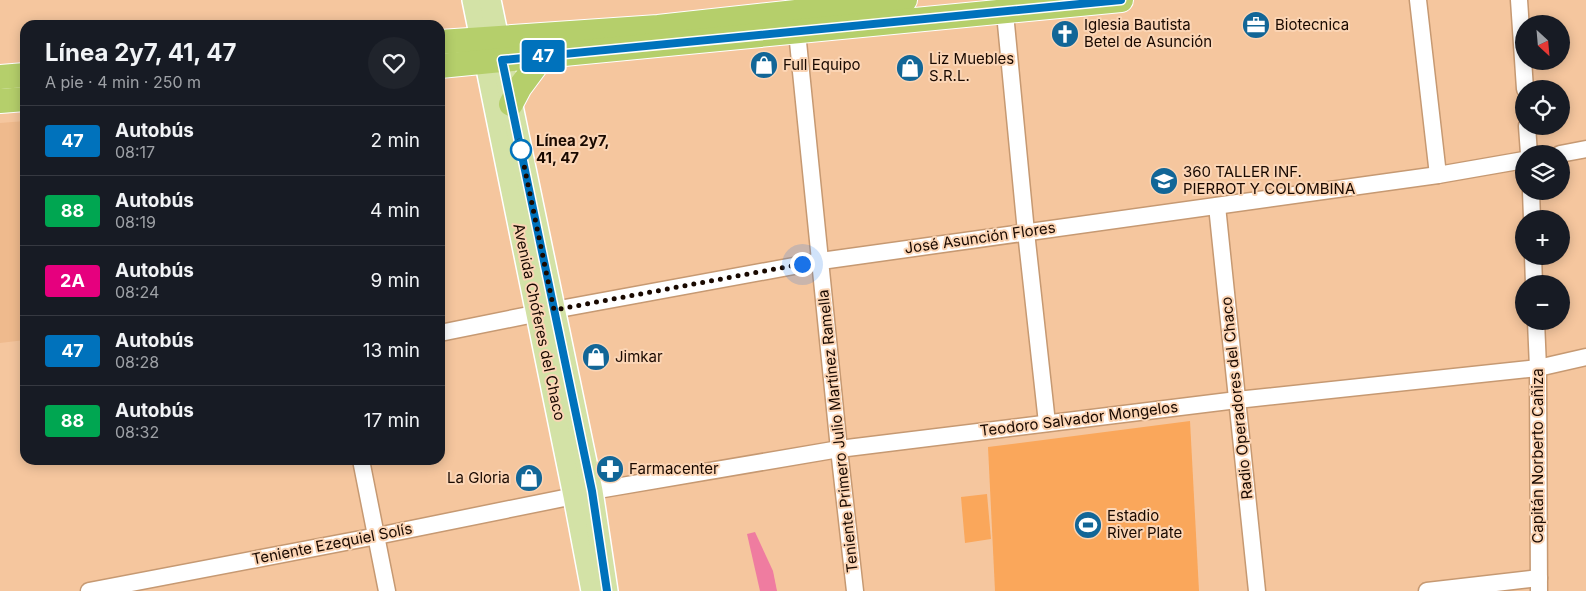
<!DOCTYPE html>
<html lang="es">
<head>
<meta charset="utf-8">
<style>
	body { margin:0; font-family:Inter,sans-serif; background:#20242c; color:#f1f3f6; height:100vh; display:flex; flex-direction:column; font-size:19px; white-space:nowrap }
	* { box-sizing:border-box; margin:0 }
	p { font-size:16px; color:#9ea1a6 }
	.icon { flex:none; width:28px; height:28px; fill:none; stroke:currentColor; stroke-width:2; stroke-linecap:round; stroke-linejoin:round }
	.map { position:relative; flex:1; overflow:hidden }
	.drawer { position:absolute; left:20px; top:20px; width:425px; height:445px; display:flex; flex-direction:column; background:#171b24; border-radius:15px; box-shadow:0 2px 12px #0003 }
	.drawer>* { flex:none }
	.badge { padding:0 10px; border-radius:4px; font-size:18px; line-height:32px }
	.needle { width:32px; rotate:154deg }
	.tools { position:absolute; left:1515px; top:15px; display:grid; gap:10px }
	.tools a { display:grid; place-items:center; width:55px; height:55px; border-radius:50%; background:#171b24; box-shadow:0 2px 12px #0003; font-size:25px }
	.you { position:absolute; width:25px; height:25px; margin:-12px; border:4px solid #fff; border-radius:50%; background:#1a73e8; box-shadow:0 0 0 8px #1a73e833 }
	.map>.badge { position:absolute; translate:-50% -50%; box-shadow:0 0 0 2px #fff }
	.round { display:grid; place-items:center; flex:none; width:52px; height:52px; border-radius:26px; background:#20242c }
	.headline { display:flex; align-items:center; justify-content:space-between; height:85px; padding:0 25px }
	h1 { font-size:24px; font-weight:700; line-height:38px }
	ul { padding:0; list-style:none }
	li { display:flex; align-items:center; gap:15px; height:70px; padding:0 25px; border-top:1px solid #363941 }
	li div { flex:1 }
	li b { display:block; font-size:19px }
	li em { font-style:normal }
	li .badge { min-width:55px; font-weight:700; text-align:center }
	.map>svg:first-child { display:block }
</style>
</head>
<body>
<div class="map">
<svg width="1586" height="591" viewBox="0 0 1586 591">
	<rect width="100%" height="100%" fill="#f5c69e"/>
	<polygon fill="#efba8d" points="25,121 25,340 0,343 0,123"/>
	<g fill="#faa75b">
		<polygon points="1190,421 1199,591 995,591 988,447"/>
		<polygon points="987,494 991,539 965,543 961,497"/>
	</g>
	<polygon fill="#ef7ca0" points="755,532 773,571 777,591 760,591 747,534"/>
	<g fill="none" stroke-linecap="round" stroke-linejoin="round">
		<defs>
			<g id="minor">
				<polyline points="1418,0 1438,175"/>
				<polyline points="1519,0 1525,89"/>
				<polyline points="1004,3 1026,232 1047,423"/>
				<polyline points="797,32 839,449 855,591"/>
				<polyline points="1527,126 1529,154"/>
				<polyline points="1560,154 1586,149"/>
				<polyline points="1531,191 1532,219"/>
				<polyline points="1217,206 1257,591"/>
				<polyline points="1533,256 1534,284"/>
				<polyline points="1536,321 1538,368 1539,591"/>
				<polyline points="440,333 554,310 821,261 1438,175 1524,160"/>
				<polyline points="361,460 387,591"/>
				<polyline points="89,591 377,536 574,496 592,491 839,449 1237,400 1538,368 1586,357"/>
				<polyline points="1427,591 1539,578"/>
			</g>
			<g id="major">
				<polyline points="473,0 574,496 592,591"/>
				<polyline points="490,0 592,491 607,591"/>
			</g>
			<g id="highway">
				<polyline points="440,42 658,27 905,0"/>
				<polyline points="440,66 1121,0"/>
				<polyline points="0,77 25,75"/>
				<polyline points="0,101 25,99"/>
				<polyline points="511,104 520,87 543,56"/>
			</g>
		</defs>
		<use href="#minor" stroke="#c69972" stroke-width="19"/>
		<use href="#major" stroke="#fff" stroke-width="24"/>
		<use href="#highway" stroke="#fff" stroke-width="26"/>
		<use href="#minor" stroke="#fff" stroke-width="16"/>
		<use href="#major" stroke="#d3e2a6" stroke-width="21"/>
		<use href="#highway" stroke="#b5cf6b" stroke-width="24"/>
	</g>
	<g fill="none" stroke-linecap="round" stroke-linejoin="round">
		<defs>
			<polyline id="line" points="607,591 592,491 502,60 1121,0"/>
		</defs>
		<use href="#line" stroke="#fff" stroke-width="11"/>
		<use href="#line" stroke="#0072bc" stroke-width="8"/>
		<polyline stroke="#190900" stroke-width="5" stroke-dasharray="0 9" points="521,150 519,141 554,310 802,264"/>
	</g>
	<defs>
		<symbol id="office-disc" viewBox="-11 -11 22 22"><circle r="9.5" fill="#126697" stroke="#fbd5b5"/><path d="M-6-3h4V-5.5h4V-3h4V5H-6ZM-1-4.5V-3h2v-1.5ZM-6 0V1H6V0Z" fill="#fff"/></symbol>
		<symbol id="church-disc" viewBox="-11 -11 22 22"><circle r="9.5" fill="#126697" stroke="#fbd5b5"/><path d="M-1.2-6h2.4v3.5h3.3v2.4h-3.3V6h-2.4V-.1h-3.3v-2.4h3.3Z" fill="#fff"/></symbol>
		<symbol id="shop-disc" viewBox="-11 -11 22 22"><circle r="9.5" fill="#126697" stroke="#fbd5b5"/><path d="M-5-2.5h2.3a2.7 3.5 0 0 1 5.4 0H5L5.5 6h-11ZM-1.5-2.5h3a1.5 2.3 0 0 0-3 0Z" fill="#fff"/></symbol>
		<symbol id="school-disc" viewBox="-11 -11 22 22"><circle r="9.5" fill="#126697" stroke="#fbd5b5"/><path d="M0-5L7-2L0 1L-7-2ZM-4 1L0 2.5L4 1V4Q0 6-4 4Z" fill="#fff"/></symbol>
		<symbol id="pharmacy-disc" viewBox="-11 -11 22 22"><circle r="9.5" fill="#126697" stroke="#fbd5b5"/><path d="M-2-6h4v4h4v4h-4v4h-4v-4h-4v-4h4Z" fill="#fff"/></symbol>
		<symbol id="stadium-disc" viewBox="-11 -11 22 22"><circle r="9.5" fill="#126697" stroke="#fbd5b5"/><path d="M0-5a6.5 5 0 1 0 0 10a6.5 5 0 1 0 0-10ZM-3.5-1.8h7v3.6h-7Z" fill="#fff"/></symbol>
	</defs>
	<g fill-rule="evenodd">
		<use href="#office-disc" x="1240" y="9" width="32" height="32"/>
		<use href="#church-disc" x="1049" y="18" width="32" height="32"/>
		<use href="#shop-disc" x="748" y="49" width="32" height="32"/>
		<use href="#shop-disc" x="894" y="52" width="32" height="32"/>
		<use href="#school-disc" x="1148" y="165" width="32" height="32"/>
		<use href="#shop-disc" x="580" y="341" width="32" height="32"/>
		<use href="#pharmacy-disc" x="594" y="453" width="32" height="32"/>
		<use href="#shop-disc" x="513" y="462" width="32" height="32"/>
		<use href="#stadium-disc" x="1072" y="509" width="32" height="32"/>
	</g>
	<circle fill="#fff" stroke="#0072bc" stroke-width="2.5" cx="521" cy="150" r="10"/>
	<g text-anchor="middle" stroke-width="4" stroke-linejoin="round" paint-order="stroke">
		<g font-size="15" fill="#190900" stroke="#fbd5b5" text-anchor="start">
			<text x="1084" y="30">Iglesia Bautista<tspan x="1084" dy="17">Betel de Asunción</tspan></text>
			<text x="1275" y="30">Biotecnica</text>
			<text x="929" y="64">Liz Muebles<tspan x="929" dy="17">S.R.L.</tspan></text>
			<text x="783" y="70">Full Equipo</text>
			<text x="1183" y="177">360 TALLER INF.<tspan x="1183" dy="17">PIERROT Y COLOMBINA</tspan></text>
			<text x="615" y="362">Jimkar</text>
			<text x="629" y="474">Farmacenter</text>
			<text x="510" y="483" text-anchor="end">La Gloria</text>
			<text x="1107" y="521">Estadio<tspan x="1107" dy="17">River Plate</tspan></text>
		</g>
		<g font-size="15" font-weight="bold" fill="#190900" stroke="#fbd5b5" text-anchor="start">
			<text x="536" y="146">Línea 2y7,<tspan x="536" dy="17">41, 47</tspan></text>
		</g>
		<g font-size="15" fill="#190900" stroke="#fbd5b5">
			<text transform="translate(980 238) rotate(-8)" y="5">José Asunción Flores</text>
			<text transform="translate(539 322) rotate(78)" y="5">Avenida Chóferes del Chaco</text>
			<text transform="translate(1237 398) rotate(-96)" y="5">Radio Operadores del Chaco</text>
			<text transform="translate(1079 419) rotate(-7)" y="5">Teodoro Salvador Mongelos</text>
			<text transform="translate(838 431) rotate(-96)" y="5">Teniente Primero Julio Martínez Ramella</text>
			<text transform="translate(1538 456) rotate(-90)" y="5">Capitán Norberto Cañiza</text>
			<text transform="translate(332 544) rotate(-11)" y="5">Teniente Ezequiel Solís</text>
		</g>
	</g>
</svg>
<div class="tools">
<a><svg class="needle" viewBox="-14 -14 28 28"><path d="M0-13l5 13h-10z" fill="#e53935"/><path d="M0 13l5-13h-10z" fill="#9ea1a6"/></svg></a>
<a><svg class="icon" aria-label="locate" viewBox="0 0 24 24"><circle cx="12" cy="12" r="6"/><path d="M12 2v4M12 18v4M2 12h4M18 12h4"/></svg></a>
<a><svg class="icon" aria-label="layers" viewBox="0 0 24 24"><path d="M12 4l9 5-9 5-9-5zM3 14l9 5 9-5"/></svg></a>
<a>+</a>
<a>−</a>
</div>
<div class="you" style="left:802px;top:264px"></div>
<b class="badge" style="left:543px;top:56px;background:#0072bc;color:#fff">47</b>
<section class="drawer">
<div class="headline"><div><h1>Línea 2y7, 41, 47</h1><p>A pie · 4 min · 250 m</p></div><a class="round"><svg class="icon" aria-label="heart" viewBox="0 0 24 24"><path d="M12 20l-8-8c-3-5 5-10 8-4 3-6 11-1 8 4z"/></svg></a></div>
<ul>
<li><span class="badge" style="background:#0072bc;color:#fff">47</span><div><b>Autobús</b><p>08:17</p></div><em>2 min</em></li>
<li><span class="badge" style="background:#00a651;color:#fff">88</span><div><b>Autobús</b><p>08:19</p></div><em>4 min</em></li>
<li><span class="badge" style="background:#e6007e;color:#fff">2A</span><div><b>Autobús</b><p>08:24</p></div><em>9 min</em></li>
<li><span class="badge" style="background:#0072bc;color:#fff">47</span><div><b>Autobús</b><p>08:28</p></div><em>13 min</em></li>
<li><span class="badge" style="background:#00a651;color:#fff">88</span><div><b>Autobús</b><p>08:32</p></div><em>17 min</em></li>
</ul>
</section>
</div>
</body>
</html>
